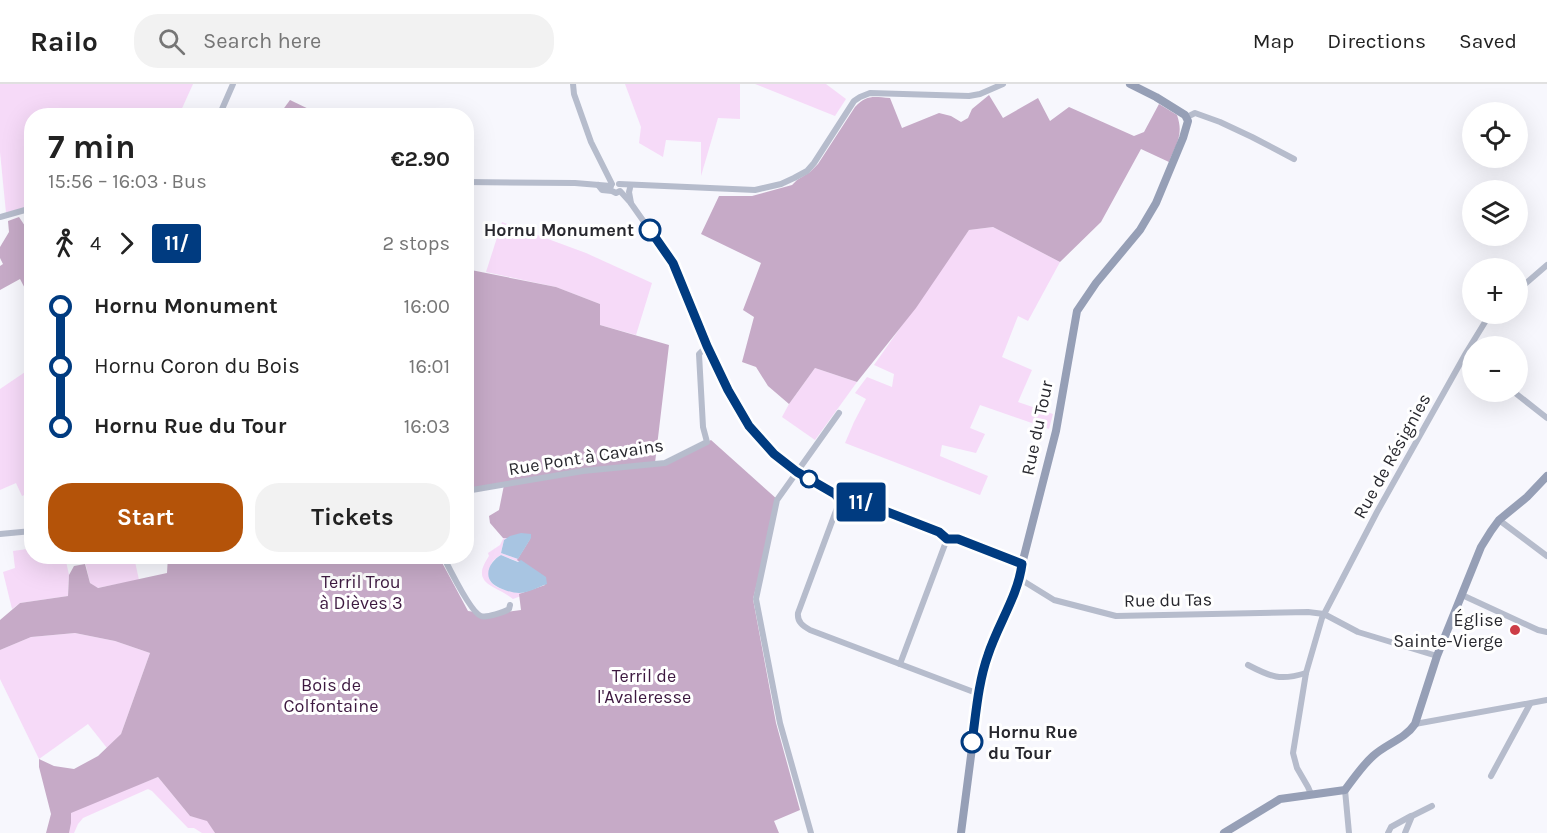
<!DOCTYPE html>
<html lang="en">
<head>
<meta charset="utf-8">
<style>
	body { margin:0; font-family:Karla,sans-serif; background:#f2f2f2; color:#222; height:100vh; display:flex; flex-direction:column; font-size:22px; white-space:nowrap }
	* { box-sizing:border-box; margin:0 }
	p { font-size:20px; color:#767676 }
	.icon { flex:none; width:33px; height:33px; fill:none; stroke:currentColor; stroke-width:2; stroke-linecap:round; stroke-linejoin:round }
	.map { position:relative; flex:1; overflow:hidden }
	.side { position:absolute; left:24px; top:24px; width:450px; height:456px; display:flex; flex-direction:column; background:#fff; border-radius:24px; box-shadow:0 6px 24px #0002 }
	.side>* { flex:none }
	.badge { padding:0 12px; border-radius:4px; font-size:21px; line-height:39px }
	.tools { position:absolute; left:1462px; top:18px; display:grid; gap:12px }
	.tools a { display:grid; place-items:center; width:66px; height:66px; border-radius:50%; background:#fff; box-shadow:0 6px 24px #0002; font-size:30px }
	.map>.badge { position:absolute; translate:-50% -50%; box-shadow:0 0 0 3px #fff }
	.legs { display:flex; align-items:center; gap:9px; height:66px; padding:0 24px; font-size:20px }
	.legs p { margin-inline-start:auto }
	.head { display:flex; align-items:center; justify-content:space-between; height:102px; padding:0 24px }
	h1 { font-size:33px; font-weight:700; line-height:45px }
	.cta { display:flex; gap:12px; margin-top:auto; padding:12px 24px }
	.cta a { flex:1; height:69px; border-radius:24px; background:#b45309; color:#fff; font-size:24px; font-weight:700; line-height:69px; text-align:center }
	.cta a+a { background:#f2f2f2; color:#222 }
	ul { padding:0 24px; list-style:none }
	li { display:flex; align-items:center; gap:21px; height:60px; font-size:22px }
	li i { display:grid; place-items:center; width:9px; height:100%; margin:0 8px; background:currentColor }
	li i::after { content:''; width:15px; height:15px; margin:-8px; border:4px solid; border-radius:50%; background:#fff }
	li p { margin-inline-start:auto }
	li:first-child i { background:linear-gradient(#0000 50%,currentColor 0) }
	li:last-child i { background:linear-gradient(currentColor 50%,#0000 0) }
	header { display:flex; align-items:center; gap:36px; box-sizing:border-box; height:84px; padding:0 30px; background:#fff; border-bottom:2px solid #e0e0e0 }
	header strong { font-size:28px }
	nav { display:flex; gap:33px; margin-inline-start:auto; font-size:21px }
	.search { width:420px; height:54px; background:#f2f2f2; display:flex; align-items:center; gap:15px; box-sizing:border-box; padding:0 21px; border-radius:24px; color:#767676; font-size:22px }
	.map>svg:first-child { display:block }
</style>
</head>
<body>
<header>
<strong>Railo</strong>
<div class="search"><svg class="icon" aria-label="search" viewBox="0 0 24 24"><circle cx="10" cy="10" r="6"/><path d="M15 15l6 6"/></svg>Search here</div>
<nav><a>Map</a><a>Directions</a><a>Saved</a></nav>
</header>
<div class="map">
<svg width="1547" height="749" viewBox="0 0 1547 749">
	<rect width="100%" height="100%" fill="#f7f7fd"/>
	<g fill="#f6daf8">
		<polygon points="0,0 193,0 179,31 32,32 31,122 6,129 0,68"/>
		<polygon points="625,0 740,0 740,35 718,34 701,92 701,58 666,56 663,73 639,59 641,43"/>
		<polygon points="755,0 826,0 846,15 835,32"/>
		<polygon points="502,138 586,169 652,199 636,251 600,241 600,220 556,203 486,188"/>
		<polygon points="993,143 1060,178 1028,237 1018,232 1002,273 1032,286 1018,318 1053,330 1049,345 980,321 970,344 985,350 976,369 942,361 940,372 988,392 980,411 845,359 854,338 866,315 855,309 867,293 892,303 894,290 874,281 969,146"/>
		<polygon points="31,284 31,349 24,355 31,374 31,408 22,412 16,399 0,406 0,305"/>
		<polygon points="815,284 857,298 815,356 782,333 789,320"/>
		<polygon points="31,447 32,472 65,473 69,491 68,512 20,519 12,525 3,488 15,484 13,467 27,465 25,448"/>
		<path d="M510,452l-6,4 -3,13 20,7 -2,2 -18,-7c-7,4 -10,7 -11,15 0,3 -1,7 0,10 3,9 22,12 31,13v3l-8,3c-17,-14 -44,-14 -24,-43l-1,-3 12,-8 4,-8z"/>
		<polygon points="84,473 134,473 139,496 97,504 90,499"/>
		<polygon points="75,549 115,557 150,569 121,650 107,664 88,640 39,675 0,595 0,566 31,553"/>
		<polygon points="158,693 190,732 207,736 215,749 202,749 194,744 188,744 152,707 148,705 83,734 78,740 74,749 67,749 68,728"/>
	</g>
	<g fill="#c6aac7">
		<path d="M989,11l14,23 35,-20 12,23 19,-14 65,29 10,-4 15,-28 18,11c7,20 -1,29 -8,47l-28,-13 -40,73 -41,40 -67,-35 -24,3 -53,78 -59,74 -42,-14 -26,36 -21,-18 -12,-19 -14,-5 12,-45 -11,-7 18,-47 -60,-29 18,-38h33l40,-11 5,-5 13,-8 8,-8 37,-57c12,-13 19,-10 35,-9l12,30 37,-15 12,3 10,6 7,-4 4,-9z"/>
		<polygon points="290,16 317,29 320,31 279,31"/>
		<polygon points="19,133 31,151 31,216 20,195 0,206 0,182 3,180 0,174 0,163 9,148 8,137"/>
		<polygon points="466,185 556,203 600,220 600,241 669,261 655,379 467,406"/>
		<polygon points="711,356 778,416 753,515 776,639 800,726 774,737 779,749 215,749 207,737 190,732 158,693 71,729 71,739 69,749 46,749 51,730 39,683 39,675 54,682 74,685 98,672 121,650 150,569 115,557 75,549 31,553 0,566 0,536 20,519 68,512 69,491 74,482 85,480 90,499 98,504 167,489 168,472 439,473 468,527 475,528 478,532 521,526 519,510 545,501 544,494 517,476 530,455 503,454 490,439 489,432 499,426 504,401 555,392 667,379"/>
	</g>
	<g fill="#a8c5e2">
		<polygon points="521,449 531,450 531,454 518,475 501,469 504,456 510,452"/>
		<path d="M501,471l17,7 3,-2 25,17 1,7c-9,3 -19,9 -28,9 -8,0 -22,-5 -27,-10 -9,-10 0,-23 9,-28z"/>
	</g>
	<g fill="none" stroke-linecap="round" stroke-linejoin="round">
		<g stroke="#b6bccc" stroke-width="6">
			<polyline points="573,0 574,10 591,58 612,100"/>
			<polyline points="219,32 233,0"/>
			<polyline points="1187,33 1195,29 1220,38 1252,53 1294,75"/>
			<polyline points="466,98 575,99 611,102"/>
			<polyline points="619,100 755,106 781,100 794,94 807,87 814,79 854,17 860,13 870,9 969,12 980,10 1003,0"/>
			<polyline points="598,101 602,106 612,107 616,109 620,107 630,118 673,179 707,262 728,307 749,342 774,370 797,388 835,410 840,416 854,415 939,448 947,455 958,455 1022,480"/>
			<polyline points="630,104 629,108 631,119"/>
			<polyline points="0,133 32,124"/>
			<polyline points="1518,202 1525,200 1547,181"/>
			<polyline points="1514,308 1547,334"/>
			<polyline points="466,407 583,387 665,379 707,358 703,343 699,270 707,262"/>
			<path d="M840,416l-42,113c-1,9 5,13 12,17l169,64"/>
			<polyline points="1499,436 1547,472"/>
			<polyline points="0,450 32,447"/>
			<path d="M443,472c6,12 28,57 38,60 6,2 23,-4 28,-7l1,-4"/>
			<polyline points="1020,495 1054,516 1116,532 1308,528 1324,530 1358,548 1437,572"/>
			<polyline points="1462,511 1538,546 1547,548"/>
			<polyline points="900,580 947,455"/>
			<path d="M1248,581c23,12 32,16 58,8"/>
			<polyline points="1415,640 1547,616"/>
			<polyline points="1491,692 1530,620"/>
			<polyline points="1345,706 1349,749"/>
			<polyline points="1311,710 1308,703 1297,684 1293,669 1306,589 1322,534 1377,428 1466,269 1490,230"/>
			<polyline points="811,749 780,639 756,515 777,416 839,329"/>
			<polyline points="1388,749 1391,743 1411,732"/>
			<polyline points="1405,749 1412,732 1432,722"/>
		</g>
		<g stroke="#969fb6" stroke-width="8">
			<polyline points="961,749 979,610 987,572 1020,495 1022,480 1056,347 1077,227 1096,199 1140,146 1156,119 1183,54 1188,37 1185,31 1156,13 1130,0"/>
			<path d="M1224,749l56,-34 65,-9c9,-12 17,-24 28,-34 13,-12 32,-17 42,-32l22,-68 44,-109 10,-16 8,-11 28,-23 20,-21"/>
		</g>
	</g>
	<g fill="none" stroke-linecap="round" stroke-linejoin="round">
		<defs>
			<path id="line-1" d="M650,146l23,33 34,83 21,44 21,36 25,28 23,18 38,22 5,6 14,-1 85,33 8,7h11l64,25c-4,32 -24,60 -34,91 -10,28 -12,59 -16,87"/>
		</defs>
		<use href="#line-1" stroke="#fff" stroke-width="14"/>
		<use href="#line-1" stroke="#003b80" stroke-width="9"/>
	</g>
	<g fill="#fff" stroke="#003b80" stroke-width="3">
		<circle cx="650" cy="146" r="10"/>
		<circle cx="809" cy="395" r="8"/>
		<circle cx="972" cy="658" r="10"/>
	</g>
	<circle fill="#cd3d47" stroke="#fff" stroke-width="2" cx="1515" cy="546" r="6"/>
	<g text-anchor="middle" stroke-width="6" stroke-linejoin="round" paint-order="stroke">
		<g font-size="18" font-weight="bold" fill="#28282e" stroke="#fff" text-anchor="end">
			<text x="634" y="152">Hornu Monument</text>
			<text x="988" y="654" text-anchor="start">Hornu Rue<tspan x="988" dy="21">du Tour</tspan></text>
		</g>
		<g font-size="18" fill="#28282e" stroke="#fff">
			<text transform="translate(1037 344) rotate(-78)" y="6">Rue du Tour</text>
			<text transform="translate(1392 372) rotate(-61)" y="6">Rue de Résignies</text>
			<text transform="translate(586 373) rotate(-9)" y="6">Rue Pont à Cavains</text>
			<text transform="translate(1168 516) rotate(-1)" y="6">Rue du Tas</text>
		</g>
		<g font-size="18" fill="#3d1940" stroke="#fff">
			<text x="361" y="504">Terril Trou<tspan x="361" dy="21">à Dièves 3</tspan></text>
			<text x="644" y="598">Terril de<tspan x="644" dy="21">l'Avaleresse</tspan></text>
			<text x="331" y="607">Bois de<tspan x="331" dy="21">Colfontaine</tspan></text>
		</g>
		<g font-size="18" fill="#28282e" stroke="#fff" text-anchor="end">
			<text x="1503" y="542">Église<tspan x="1503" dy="21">Sainte-Vierge</tspan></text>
		</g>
	</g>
</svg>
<div class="tools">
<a><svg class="icon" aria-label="locate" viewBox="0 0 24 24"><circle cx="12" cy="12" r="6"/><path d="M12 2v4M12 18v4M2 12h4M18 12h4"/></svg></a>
<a><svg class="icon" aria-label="layers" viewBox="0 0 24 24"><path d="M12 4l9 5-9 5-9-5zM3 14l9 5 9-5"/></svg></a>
<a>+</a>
<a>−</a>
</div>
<b class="badge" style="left:861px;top:418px;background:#003b80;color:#fff">11/</b>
<section class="side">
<div class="head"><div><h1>7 min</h1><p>15:56 – 16:03 · Bus</p></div><b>€2.90</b></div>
<div class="legs"><svg class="icon" aria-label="walk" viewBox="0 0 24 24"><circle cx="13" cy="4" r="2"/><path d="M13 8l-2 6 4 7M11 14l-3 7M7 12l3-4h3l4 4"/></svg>4<svg class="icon" aria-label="forward" viewBox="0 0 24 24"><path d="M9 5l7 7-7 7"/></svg><b class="badge" style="background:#003b80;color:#fff">11/</b><p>2 stops</p></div>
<ul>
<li><i style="color:#003b80"></i><b>Hornu Monument</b><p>16:00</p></li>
<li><i style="color:#003b80"></i><span>Hornu Coron du Bois</span><p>16:01</p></li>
<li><i style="color:#003b80"></i><b>Hornu Rue du Tour</b><p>16:03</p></li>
</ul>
<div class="cta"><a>Start</a><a>Tickets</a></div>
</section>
</div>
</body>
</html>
